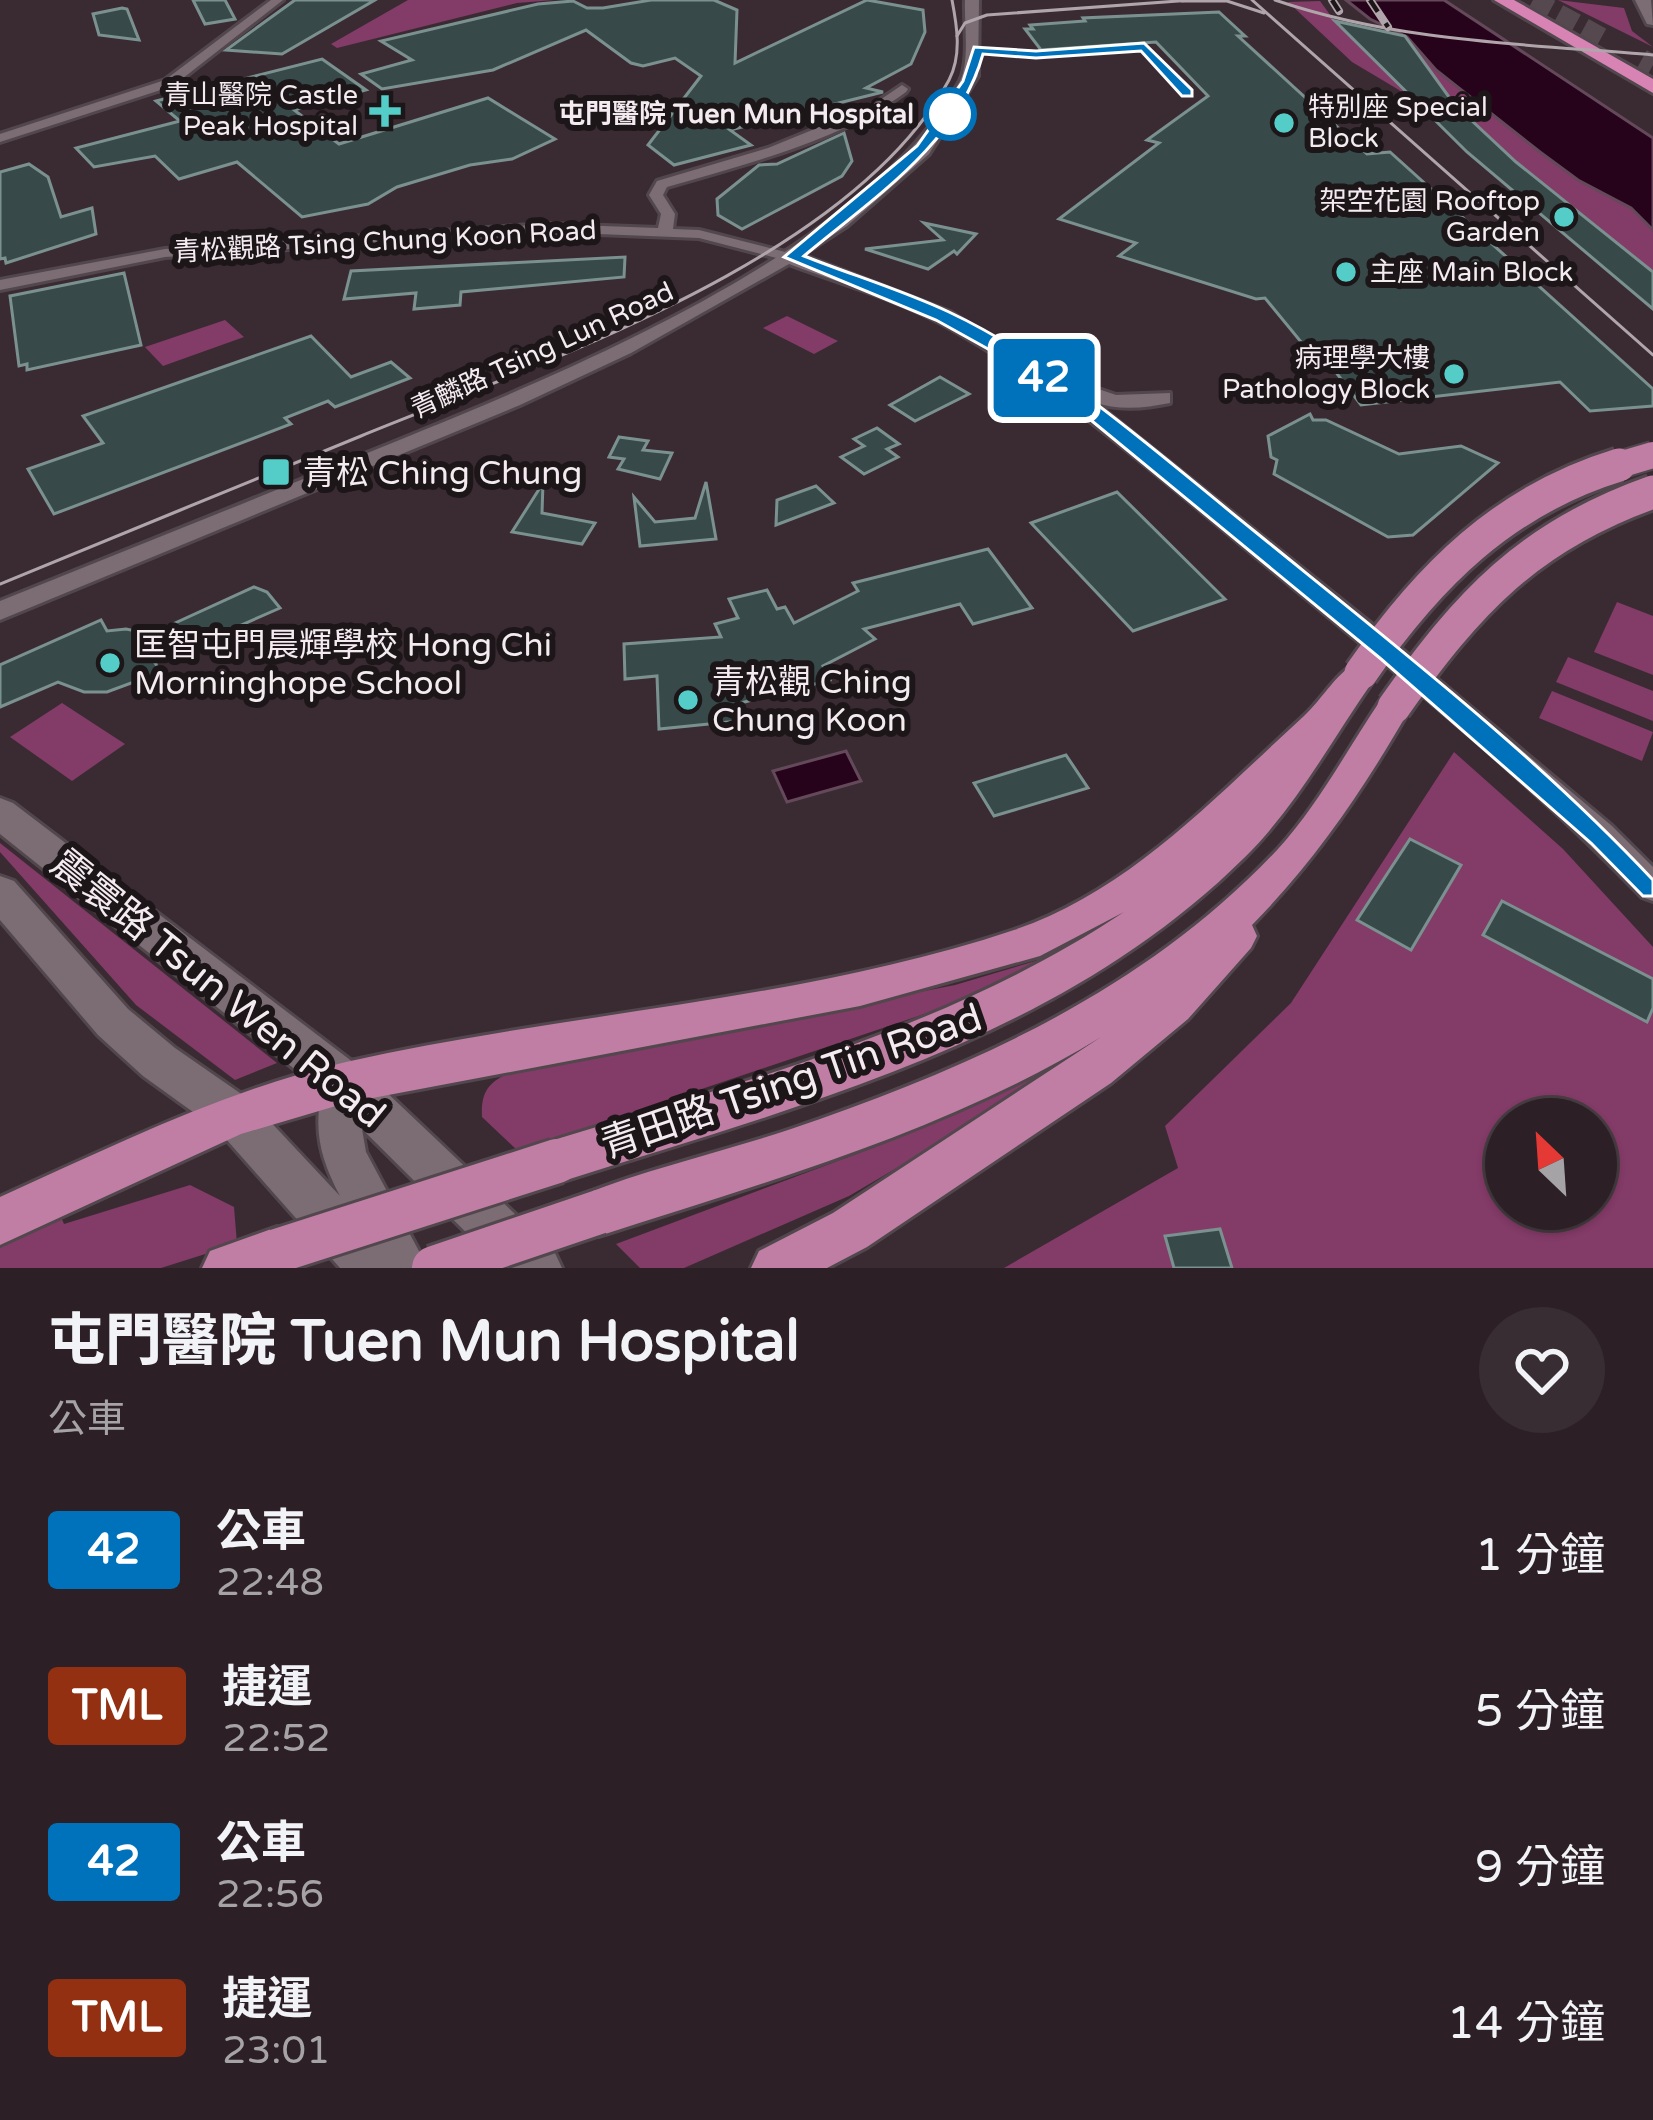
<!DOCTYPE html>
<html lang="zh-TW">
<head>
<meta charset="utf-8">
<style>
	body { margin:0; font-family:"Varela Round","Noto Sans TC",sans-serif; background:#382d32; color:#f1f3f6; height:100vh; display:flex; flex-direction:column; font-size:45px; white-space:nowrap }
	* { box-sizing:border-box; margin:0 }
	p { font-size:39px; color:#a6a3a7 }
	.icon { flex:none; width:66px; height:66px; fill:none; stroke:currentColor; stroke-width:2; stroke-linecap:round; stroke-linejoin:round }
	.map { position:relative; height:1268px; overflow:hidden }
	.drawer { display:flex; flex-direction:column; background:#2c2026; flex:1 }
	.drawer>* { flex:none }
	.badge { padding:0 24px; border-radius:9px; font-size:42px; line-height:78px }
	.needle { width:78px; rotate:335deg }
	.controls { position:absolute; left:1485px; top:1098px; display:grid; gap:24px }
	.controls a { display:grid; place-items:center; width:132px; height:132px; border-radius:50%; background:#2c2026; box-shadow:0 3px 9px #0004,0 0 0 3px #483e43; font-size:60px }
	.map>.badge { position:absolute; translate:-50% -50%; box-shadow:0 0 0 6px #fff }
	.round { display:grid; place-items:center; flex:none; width:126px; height:126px; border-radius:63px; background:#382d32 }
	.summary { display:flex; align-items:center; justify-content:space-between; height:204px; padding:0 48px }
	h1 { font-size:57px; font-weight:800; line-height:90px }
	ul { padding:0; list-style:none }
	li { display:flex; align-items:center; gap:36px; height:156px; padding:0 48px }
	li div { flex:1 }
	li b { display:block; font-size:45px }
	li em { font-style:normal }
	li .badge { min-width:132px; font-weight:700; text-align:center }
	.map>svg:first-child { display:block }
</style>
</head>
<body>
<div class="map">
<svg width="1653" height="1268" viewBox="0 0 1653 1268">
	<rect width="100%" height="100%" fill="#3a2b33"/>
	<g fill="#833b67" fill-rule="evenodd">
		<polygon points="408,0 554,0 517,3 337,48 331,44"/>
		<polygon points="1558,0 1624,8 1632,31 1653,47"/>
		<polygon points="1320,1 1339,27 1363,27 1406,36 1436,70 1563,170 1634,210 1653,230 1653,310 1399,90 1352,62 1288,2"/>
		<polygon points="787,316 838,341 814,354 763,328"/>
		<polygon points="225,320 244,337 163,366 145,347"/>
		<polygon points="1617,602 1653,616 1653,675 1594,652"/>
		<polygon points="1568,657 1653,691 1653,721 1556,682"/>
		<polygon points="1552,691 1653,732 1642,761 1539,718"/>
		<polygon points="62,703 125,744 72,781 10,737"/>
		<path d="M1454,752l109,97 90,98v321h-649l174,-100 -13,-42 126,-123zM1506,1119h90v90h-90z"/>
		<polygon points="0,843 277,1063 235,1080 136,1005 0,852"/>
		<path d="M1049,957l-86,44 -445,150 -36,-34c-1,-24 5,-33 26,-44l447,-88z"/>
		<polygon points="1052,1068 970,1125 849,1196 684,1268 640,1268 616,1244 883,1144"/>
		<polygon points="190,1185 234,1207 237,1244 161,1268 0,1268 0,1236 58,1210 64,1224"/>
	</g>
	<g fill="#27031b" stroke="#64495b" stroke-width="3">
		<polygon points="1346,0 1444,0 1653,138 1653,230 1631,208 1578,180 1540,152 1436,70 1407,37 1370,19"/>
		<polygon points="846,751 861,781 787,802 773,771"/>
	</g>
	<g fill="#374a49" stroke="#7b918f" stroke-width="3">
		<polygon points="193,0 225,0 235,19 205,24"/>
		<polygon points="295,0 375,0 282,54 226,50"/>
		<polygon points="651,0 714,0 737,10 735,63 867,0 923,10 925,32 911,64 866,88 883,92 730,130 751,145 674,165 648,145 701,76 675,58 643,66 631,63 586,30 493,70 382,89 361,74 412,60 381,41 538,4 573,1 587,8 603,8"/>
		<polygon points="122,8 127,9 139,40 99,35 93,14"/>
		<polygon points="1219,12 1245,36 1238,36 1367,154 1390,152 1653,389 1653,406 1590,411 1560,382 1361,405 1325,358 1315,359 1265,298 1256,299 1119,256 1136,243 1059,219 1159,143 1147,140 1208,96 1156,42 1041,50 1025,29 1033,29 1030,25 1085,21 1083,18"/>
		<polygon points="1335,21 1405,36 1454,104 1516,162 1653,272 1653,309 1467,152"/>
		<polygon points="322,59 366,90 294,110 339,144 488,98 555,139 512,159 470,165 397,187 368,204 302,217 237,162 179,179 155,156 94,167 76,148 180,121 156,101"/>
		<polygon points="844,133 852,161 842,176 742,229 718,215 717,199 759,165 777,164"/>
		<polygon points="29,164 48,177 61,217 92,208 96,234 6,263 5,258 0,259 0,172"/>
		<polygon points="924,223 976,234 957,254 954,251 928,269 865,249 943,240"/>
		<polygon points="625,257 624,277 461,292 460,305 414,309 416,293 344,299 351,271"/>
		<polygon points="124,273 141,345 27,370 27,364 19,366 10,296"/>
		<polygon points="311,336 351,377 391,362 410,378 335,407 328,401 285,418 291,424 54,514 28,469 103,443 83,416"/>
		<polygon points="940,377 969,394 915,421 890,405"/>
		<polygon points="1310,414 1313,420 1326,420 1399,454 1461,446 1498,463 1413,535 1388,537 1274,474 1277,460 1271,457 1268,436"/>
		<polygon points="877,428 899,444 887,449 898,457 864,474 841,457 864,446 854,439"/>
		<polygon points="619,437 648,441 643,450 672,453 660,479 618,469 624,459 609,457"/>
		<polygon points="706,482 716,539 640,546 634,497 655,522 695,518"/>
		<polygon points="543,483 542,513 595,523 582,544 512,532"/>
		<polygon points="816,486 834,503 776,525 777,500"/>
		<polygon points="1117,492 1225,599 1133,631 1031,523"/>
		<polygon points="988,549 1032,608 973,624 960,604 864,629 875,639 823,666 830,680 737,704 739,721 659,729 657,676 625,679 624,644 721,637 715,624 738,618 729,599 767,590 777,609 785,607 794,623 858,591 853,583"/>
		<polygon points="254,587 267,592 280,608 155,663 161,672 107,692 84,692 58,682 0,707 0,665 101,620 107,631 126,629 151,634"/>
		<polygon points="1066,755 1088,788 994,816 974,783"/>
		<polygon points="1410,839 1461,865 1411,950 1357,920"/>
		<polygon points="1502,901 1653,979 1653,1008 1647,1022 1483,935"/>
		<polygon points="1220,1229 1232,1268 1174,1268 1165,1236"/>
	</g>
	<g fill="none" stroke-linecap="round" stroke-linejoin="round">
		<g stroke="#56484f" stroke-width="20" stroke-dasharray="20 9" stroke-linecap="butt">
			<polyline points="1533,0 1606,40"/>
			<polyline points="1642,59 1653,65"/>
		</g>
		<defs>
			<g id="minor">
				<polygon points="271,0 283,0 173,86 0,142 0,134 165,80"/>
				<path d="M902,85l6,4 -2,3c-68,50 -158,71 -239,95l-4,8 12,19 -2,15 26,1 98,25 2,3 -7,4 -93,-24 -151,-6 -383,25 -165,33v-10l165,-31 383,-25 110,4 3,-14 -12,-19 8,-14 111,-33 103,-42z"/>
			</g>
			<path id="tertiary" d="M965,0h14l-1,76 -49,78 -82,72 -45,29 148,57 117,72 8,-3 41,14 54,-2v10c-25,5 -52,8 -76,-1l274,219 244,205 41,41v34l-11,-4c-117,-121 -251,-229 -381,-336 -103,-85 -202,-174 -320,-238 -47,-25 -102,-40 -152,-59l-158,89 -111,52 -520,215v-19c115,-46 230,-92 345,-139 184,-75 519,-202 615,-381 10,-20 4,-58 5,-81z"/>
			<g id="secondary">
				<polygon points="1635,0 1651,0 1653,25 1647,24"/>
				<path d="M0,798l13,5 349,266 192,182 8,17h-60l-140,-139 4,23 62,116h-88l-122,-138 -75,-54 -45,-41 -98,-115v-44l14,5 114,128 47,39 75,52 90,96c-19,-36 -27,-65 -18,-105l-322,-257z"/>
			</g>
			<g id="primary">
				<path d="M1361,661l12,4 5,8 -5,8c-42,60 -77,126 -129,177 -186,184 -446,248 -687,325l-16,-6 -7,-16 7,-16 16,-6c196,-60 394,-112 567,-227l-84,44 -180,50 -514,97 -105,31 -241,111v-48c113,-51 225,-107 346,-135 220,-50 453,-60 668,-132 116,-39 202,-134 290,-214 18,-16 35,-48 57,-55z"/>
				<path d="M1394,694l12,4 5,9c-46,80 -94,152 -159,218l5,11 -6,12 -63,71 -77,64 -244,164 -40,21h-76l8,-17 74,-38 268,-176c-153,94 -332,144 -502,199l-17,-7 -7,-17 7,-17c68,-27 140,-43 209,-66 181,-62 354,-138 487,-280 41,-45 70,-101 104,-151z"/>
				<polygon points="277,1227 294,1234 301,1251 294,1268 202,1268 210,1251"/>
			</g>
			<polygon id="trunk" points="1494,0 1514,0 1653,79 1653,93"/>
		</defs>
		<use href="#minor" stroke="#53474e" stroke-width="6"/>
		<use href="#tertiary" stroke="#53474e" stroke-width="6"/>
		<use href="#secondary" stroke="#53474e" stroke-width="6"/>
		<use href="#primary" stroke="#53474e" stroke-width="6"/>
		<use href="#trunk" stroke="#53474e" stroke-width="6"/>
		<use href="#minor" fill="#7c6c74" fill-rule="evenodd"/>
		<use href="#tertiary" fill="#7c6c74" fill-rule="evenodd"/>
		<use href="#secondary" fill="#7c6c74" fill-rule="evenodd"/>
		<use href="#primary" fill="#c07ea4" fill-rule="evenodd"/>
		<use href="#trunk" fill="#d784b4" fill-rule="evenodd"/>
		<g stroke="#b0a5ab" stroke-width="3">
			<polyline points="1252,0 1653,355"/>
			<path d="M1275,0c123,42 250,44 378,55"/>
			<polyline points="1182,1 1227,1 1264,13"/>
			<polyline points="957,36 965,23 987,15 1192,0"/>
			<path d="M0,584c120,-49 241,-99 361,-148 181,-74 491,-177 588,-356 13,-25 8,-54 3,-80"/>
		</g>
		<defs>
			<g id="rail">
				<polyline points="1332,0 1339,11"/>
				<polyline points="1370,0 1388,27"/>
			</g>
		</defs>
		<use href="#rail" stroke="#b0a5ab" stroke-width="8"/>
		<use href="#rail" stroke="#1c1619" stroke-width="4.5" stroke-dasharray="14" stroke-linecap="butt"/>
		<defs>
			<polyline id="primary-bridge-far2" points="1609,468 1653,455"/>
			<g id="primary-bridge-far1">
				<path d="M1361,673c67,-97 143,-173 258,-208"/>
				<path d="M1394,707c74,-105 135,-171 259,-215"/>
			</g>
			<g id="primary-bridge">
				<polyline points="277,1251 557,1161"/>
				<polyline points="434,1268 599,1212"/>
			</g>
		</defs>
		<use href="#primary-bridge-far2" stroke="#53474e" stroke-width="30" stroke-linecap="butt"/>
		<use href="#primary-bridge-far1" stroke="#53474e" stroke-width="39" stroke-linecap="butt"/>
		<use href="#primary-bridge" stroke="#53474e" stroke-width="50" stroke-linecap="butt"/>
		<use href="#primary-bridge-far2" stroke="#c07ea4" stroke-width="26"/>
		<use href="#primary-bridge-far1" stroke="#c07ea4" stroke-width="33"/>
		<use href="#primary-bridge" stroke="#c07ea4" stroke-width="44"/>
	</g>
	<path fill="#0072bc" stroke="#fff" stroke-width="3" d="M1144,43l48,47v6h-10l-41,-45 -105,7 -53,-4c-25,90 -111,145 -179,202 48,19 98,34 145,56 112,53 208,141 304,218 139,113 282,224 400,350v16h-10l-52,-53 -210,-184 -289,-238 -86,-62 -70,-39 -152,-63 133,-111 46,-65 11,-34 62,4z"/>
	<g fill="#54cdc8" stroke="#1c1619" stroke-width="4.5">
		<path d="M379 93h12v12h12v12h-12v12h-12v-12h-12v-12h12z"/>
		<circle cx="1284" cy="123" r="12"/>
		<circle cx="1564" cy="217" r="12"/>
		<circle cx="1346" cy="272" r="12"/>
		<circle cx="1454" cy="374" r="12"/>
		<rect x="261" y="457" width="30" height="30" rx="6"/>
		<circle cx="110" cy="663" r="12"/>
		<circle cx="688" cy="700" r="12"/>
	</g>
	<circle fill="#fff" stroke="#0072bc" stroke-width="6" cx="950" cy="114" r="24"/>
	<g text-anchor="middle" stroke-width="12" stroke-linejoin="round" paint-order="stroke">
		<g font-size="27" fill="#f4ebf0" stroke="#1c1619" text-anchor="end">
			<text x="358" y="104">青山醫院 Castle<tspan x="358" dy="31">Peak Hospital</tspan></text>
			<text x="1308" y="116" text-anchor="start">特別座 Special<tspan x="1308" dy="31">Block</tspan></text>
			<text x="1540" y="210">架空花園 Rooftop<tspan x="1540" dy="31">Garden</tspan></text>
			<text x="1370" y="281" text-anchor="start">主座 Main Block</text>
			<text x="1430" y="367">病理學大樓<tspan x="1430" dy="31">Pathology Block</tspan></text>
		</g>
		<g font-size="27" font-weight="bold" fill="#f4ebf0" stroke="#1c1619" text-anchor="end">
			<text x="914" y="123">屯門醫院 Tuen Mun Hospital</text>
		</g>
		<g font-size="27" fill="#f4ebf0" stroke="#1c1619">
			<text transform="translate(385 241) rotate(-3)" y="9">青松觀路 Tsing Chung Koon Road</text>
			<text transform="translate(542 350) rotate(-25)" y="9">青麟路 Tsing Lun Road</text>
		</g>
		<g font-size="33" fill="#f4ebf0" stroke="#1c1619" text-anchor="start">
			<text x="303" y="484">青松 Ching Chung</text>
			<text x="134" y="656">匡智屯門晨輝學校 Hong Chi<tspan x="134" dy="38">Morninghope School</tspan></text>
			<text x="712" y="693">青松觀 Ching<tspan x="712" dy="38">Chung Koon</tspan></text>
		</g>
		<g font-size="39" fill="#f4ebf0" stroke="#1c1619">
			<text transform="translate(219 988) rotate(39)" y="14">震寰路 Tsun Wen Road</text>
			<text transform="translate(791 1080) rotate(-19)" y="14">青田路 Tsing Tin Road</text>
		</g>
	</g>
</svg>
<div class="controls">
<a><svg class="needle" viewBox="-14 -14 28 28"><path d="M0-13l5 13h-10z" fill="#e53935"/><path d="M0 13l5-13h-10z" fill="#a6a3a7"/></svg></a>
</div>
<b class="badge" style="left:1044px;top:378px;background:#0072bc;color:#fff">42</b>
</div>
<section class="drawer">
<div class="summary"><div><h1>屯門醫院 Tuen Mun Hospital</h1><p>公車</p></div><a class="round"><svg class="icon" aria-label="heart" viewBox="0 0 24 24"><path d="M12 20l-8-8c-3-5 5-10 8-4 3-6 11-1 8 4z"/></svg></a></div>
<ul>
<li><span class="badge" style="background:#0072bc;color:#fff">42</span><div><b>公車</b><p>22:48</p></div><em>1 分鐘</em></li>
<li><span class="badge" style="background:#923011;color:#fff">TML</span><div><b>捷運</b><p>22:52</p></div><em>5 分鐘</em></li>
<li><span class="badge" style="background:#0072bc;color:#fff">42</span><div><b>公車</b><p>22:56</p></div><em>9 分鐘</em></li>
<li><span class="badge" style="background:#923011;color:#fff">TML</span><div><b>捷運</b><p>23:01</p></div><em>14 分鐘</em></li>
</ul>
</section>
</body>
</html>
